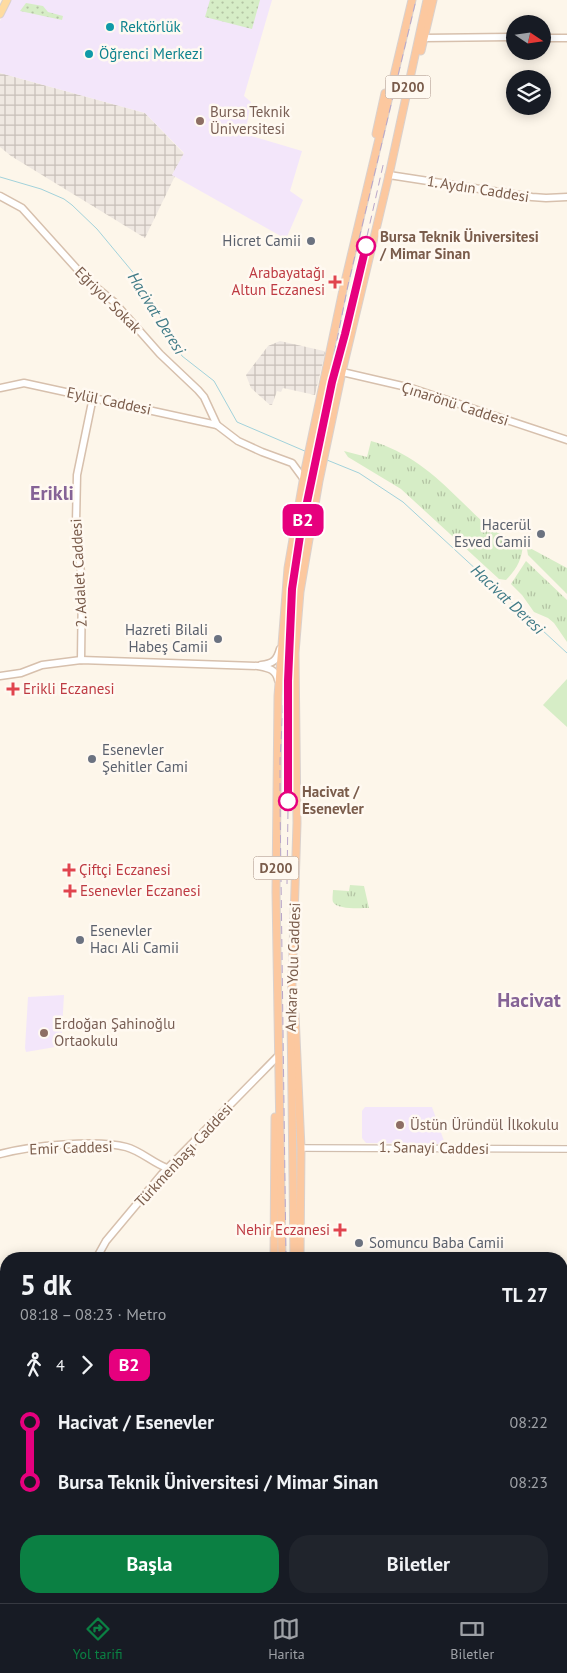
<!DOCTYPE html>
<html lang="tr">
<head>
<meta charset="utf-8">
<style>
	body { margin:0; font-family:"PT Sans",sans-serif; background:#20242c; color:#f1f3f6; height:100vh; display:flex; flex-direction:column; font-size:19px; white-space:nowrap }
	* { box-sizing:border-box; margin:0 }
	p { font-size:16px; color:#9ea1a6 }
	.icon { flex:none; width:28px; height:28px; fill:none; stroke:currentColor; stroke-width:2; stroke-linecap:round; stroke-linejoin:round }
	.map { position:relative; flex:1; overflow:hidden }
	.sheet { position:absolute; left:0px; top:1252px; width:568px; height:351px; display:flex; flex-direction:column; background:#171b24; border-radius:20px 20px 0 0; box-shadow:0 2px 12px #0003 }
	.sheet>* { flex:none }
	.badge { padding:0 10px; border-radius:8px; font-size:18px; line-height:32px }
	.needle { width:32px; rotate:103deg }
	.controls { position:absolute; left:506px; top:15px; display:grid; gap:10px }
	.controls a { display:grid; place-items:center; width:45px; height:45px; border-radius:50%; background:#171b24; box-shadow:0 2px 12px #0003; font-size:25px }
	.map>.badge { position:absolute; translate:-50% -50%; box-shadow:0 0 0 2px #fff }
	.legs { display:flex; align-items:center; gap:8px; height:55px; padding:0 20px; font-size:16px }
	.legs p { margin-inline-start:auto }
	.head { display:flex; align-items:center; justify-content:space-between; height:85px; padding:0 20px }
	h1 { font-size:28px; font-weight:600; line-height:38px }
	.cta { display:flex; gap:10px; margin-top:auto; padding:10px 20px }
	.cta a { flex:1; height:58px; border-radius:20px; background:#0b8043; color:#fff; font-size:20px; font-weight:600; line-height:58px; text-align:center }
	.cta a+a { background:#20242c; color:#f1f3f6 }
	ul { padding:0 20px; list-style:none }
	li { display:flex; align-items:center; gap:18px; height:60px; font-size:19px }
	li i { display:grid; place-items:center; width:8px; height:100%; margin:0 6px; background:currentColor }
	li i::after { content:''; width:12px; height:12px; margin:-6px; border:4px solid; border-radius:50%; background:#171b24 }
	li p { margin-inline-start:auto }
	li:first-child i { background:linear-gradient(#0000 50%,currentColor 0) }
	li:last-child i { background:linear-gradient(currentColor 50%,#0000 0) }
	.menu { display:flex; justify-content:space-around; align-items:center; height:70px; border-top:1px solid #363941; background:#171b24; font-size:14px; color:#9ea1a6 }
	.menu a { display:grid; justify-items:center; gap:2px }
	.menu .current { color:#0b8043 }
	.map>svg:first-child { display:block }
</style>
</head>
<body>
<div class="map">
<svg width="567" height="1603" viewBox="0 0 567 1603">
	<defs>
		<pattern id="industrial-grid" width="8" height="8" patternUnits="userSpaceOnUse" patternTransform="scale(1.25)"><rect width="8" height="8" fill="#efe8e2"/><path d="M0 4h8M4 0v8" fill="none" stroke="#c7bfb9"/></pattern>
		<pattern id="grass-dots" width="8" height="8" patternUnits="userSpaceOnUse" patternTransform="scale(1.25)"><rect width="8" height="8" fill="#d6edc6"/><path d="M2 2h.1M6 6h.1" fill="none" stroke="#b3c3a3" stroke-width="1.8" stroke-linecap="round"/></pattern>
		<pattern id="park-tufts" width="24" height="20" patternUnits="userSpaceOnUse" patternTransform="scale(1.25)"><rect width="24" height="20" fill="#d6edc6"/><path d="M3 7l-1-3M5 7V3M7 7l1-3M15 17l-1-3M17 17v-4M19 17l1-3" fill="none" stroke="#b3c3a3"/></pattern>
	</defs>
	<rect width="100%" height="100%" fill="#fdf6ea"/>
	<g fill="url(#industrial-grid)">
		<polygon points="0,73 145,113 184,154 172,175 175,176 145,238 11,156 0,147"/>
		<polygon points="280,341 324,351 325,353 315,395 283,388 281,392 277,391 272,405 270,405 251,388 246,375 268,346"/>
	</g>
	<g fill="#f3e6fa">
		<polygon points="11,0 272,0 244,96 251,102 246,129 248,135 302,151 290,191 303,200 286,239 172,175 184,153 145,113 0,73 0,21"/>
		<polygon points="64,995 61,1046 26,1052 25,1048 28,997"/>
		<polygon points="365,1107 432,1107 444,1141 441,1144 366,1143 362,1138 362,1111"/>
	</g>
	<g fill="url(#grass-dots)">
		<polygon points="210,0 260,0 252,29 205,17"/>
		<polygon points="26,3 43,6 48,12 63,16 62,20 20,11"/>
	</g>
	<g fill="url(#park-tufts)">
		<path d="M371,441c36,10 63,33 89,59 12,11 24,25 38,33 8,4 16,7 25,11 -1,15 -6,25 -17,36l-7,-1 -98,-90 -53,-32 -4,-6 23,6z"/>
		<polygon points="528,547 567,568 567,594 528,555 527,549"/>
		<polygon points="526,561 567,600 567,642 554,623 548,618 534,612 522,595 511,584"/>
		<path d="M350,885l14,1 5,22c-8,0 -32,2 -36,-6 -1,-3 0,-9 0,-12l16,1z"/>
	</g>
	<polygon fill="#d6edc6" points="567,679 567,727 543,705"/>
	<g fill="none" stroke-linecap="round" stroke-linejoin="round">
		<g stroke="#a2d2db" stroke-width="1">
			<polyline points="0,177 41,189 64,199 72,205 97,229 141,282 182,356 214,381 237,422 307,452"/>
			<polyline points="310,453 320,457"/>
			<polyline points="327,460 359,473 403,502 567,653"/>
		</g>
		<defs>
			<polyline id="tertiary" points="301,1148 567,1149"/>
			<g id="secondary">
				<polyline points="424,38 515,37"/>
				<polyline points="542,38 567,38"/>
				<polyline points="389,175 532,197 546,198 567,197"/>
				<polyline points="0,196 22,208 86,279 114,302 160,354 198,390 204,397 217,425 238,441 262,452 292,463 303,478"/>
				<polyline points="342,372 411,388 567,440"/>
				<polyline points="0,388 24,383 217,425"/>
				<polyline points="81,660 82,584 76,523 77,475 93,397"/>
				<path d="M261,665c12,-1 16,-5 19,-16"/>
				<path d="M0,676l21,-3 21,-8 39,-5 177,6c10,2 18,3 20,14"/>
				<path d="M0,1154c30,-8 97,-15 126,-7 15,4 27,16 41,21"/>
				<polyline points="96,1259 106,1241 162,1174 278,1056"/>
				<polyline points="0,1292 6,1293"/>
				<polyline points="0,1301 6,1301"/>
				<polyline points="0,1370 6,1364"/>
			</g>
			<polyline id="primary" points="0,14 7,0"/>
			<g id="trunk">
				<polyline points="421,51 433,0"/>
				<polyline points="376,134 385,93"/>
				<polyline points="295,1014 301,1148 300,1259"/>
				<polyline points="274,1259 275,1117"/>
				<polyline points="282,1259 276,892 278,696 288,568 305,470 343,290 412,0"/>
				<polyline points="294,1259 291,1015 297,823 295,653 300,592 319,481 342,372 389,175 427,0"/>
				<polyline points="274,1598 274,1603"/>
				<polyline points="298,1603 299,1598"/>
			</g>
		</defs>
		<use href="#tertiary" stroke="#d1beae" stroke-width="8"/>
		<use href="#secondary" stroke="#d7c0ad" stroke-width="9"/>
		<use href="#primary" stroke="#dad1cd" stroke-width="9"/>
		<use href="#trunk" stroke="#dad1cd" stroke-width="9"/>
		<use href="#tertiary" stroke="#fff" stroke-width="5.5"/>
		<use href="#secondary" stroke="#fff" stroke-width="6"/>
		<use href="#primary" stroke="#fedba0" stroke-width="7"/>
		<use href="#trunk" stroke="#fcc89f" stroke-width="7"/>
		<g stroke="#b9a6c9" stroke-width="1" stroke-dasharray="8 5" stroke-linecap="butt">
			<polyline points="347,325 384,161"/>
			<polyline points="287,884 289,734"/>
			<polyline points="286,1259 280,801 280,760 288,617 298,536 348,285 416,0"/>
			<polyline points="289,1603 289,1598"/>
		</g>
	</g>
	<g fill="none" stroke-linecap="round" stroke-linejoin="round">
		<defs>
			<polyline id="line-1" points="288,801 288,681 292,589 300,536 332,382 345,334 366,246"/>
		</defs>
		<use href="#line-1" stroke="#fff" stroke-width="11"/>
		<use href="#line-1" stroke="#e6007e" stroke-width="8"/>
	</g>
	<g fill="#0f9aa8" stroke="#fff9f1" stroke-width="2">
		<circle cx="110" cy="27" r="5"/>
		<circle cx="89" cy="54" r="5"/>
	</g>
	<g fill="#8d6e63" stroke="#fff9f1" stroke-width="2">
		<circle cx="200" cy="121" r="5"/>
		<circle cx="44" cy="1033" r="5"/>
		<circle cx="400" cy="1125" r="5"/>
	</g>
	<g fill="#6b7280" stroke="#fff9f1" stroke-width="2">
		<circle cx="311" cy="241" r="5"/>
		<circle cx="541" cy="534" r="5"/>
		<circle cx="218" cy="639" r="5"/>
		<circle cx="92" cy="759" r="5"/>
		<circle cx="80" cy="940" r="5"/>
		<circle cx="359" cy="1243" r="5"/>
	</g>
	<g fill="#fff" stroke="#e6007e" stroke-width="2.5">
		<circle cx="366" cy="246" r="9"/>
		<circle cx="288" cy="801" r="9"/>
	</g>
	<g fill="#e0444e" stroke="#fff9f1" stroke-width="2">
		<path d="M332.5 274.5h5v5h5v5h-5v5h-5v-5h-5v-5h5z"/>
		<path d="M10.5 681.5h5v5h5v5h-5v5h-5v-5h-5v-5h5z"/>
		<path d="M66.5 862.5h5v5h5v5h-5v5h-5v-5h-5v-5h5z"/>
		<path d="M67.5 883.5h5v5h5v5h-5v5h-5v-5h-5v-5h5z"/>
		<path d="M337.5 1222.5h5v5h5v5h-5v5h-5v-5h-5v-5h5z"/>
	</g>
	<g text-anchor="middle" stroke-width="5" stroke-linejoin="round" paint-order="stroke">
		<g fill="#fff9f1" stroke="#a28b7d" stroke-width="1">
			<rect x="385.5" y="75.5" width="45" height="23" rx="4"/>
			<rect x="253.5" y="856.5" width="45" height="23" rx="4"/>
		</g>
		<g font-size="14" font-weight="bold" fill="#7a5c4b">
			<text x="408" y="92">D200</text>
			<text x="276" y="873">D200</text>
		</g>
		<g font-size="15" fill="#0d838f" stroke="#fff9f1" text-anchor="start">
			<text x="120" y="32">Rektörlük</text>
			<text x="99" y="59">Öğrenci Merkezi</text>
		</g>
		<g font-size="15" fill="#785e54" stroke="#fff9f1" text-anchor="start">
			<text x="210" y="117">Bursa Teknik<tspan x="210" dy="17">Üniversitesi</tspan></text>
			<text x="54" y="1029">Erdoğan Şahinoğlu<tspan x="54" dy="17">Ortaokulu</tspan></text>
			<text x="410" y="1130">Üstün Üründül İlkokulu</text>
		</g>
		<g font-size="15" fill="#7a5c4b" stroke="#fff9f1">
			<text transform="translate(478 189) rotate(9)" y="5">1. Aydın Caddesi</text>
			<text transform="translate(108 300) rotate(45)" y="5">Eğriyol Sokak</text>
			<text transform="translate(109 401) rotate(12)" y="5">Eylül Caddesi</text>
			<text transform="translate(455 404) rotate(18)" y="5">Çınarönü Caddesi</text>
			<text transform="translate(79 573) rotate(-93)" y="5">2. Adalet Caddesi</text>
			<text transform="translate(293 967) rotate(-88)" y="5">Ankara Yolu Caddesi</text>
			<text transform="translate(71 1148) rotate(-2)" y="5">Emir Caddesi</text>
			<text transform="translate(434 1148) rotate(1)" y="5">1. Sanayi Caddesi</text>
			<text transform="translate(184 1155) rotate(-47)" y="5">Türkmenbaşı Caddesi</text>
		</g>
		<g font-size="15" font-weight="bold" fill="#7a5c4b" stroke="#fff9f1" text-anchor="start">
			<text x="380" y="242">Bursa Teknik Üniversitesi<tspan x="380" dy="17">/ Mimar Sinan</tspan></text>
			<text x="302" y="797">Hacivat /<tspan x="302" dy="17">Esenevler</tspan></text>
		</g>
		<g font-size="15" fill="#5b616d" stroke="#fff9f1" text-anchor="end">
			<text x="301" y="246">Hicret Camii</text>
			<text x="531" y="530">Hacerül<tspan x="531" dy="17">Esved Camii</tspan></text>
			<text x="208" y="635">Hazreti Bilali<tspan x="208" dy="17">Habeş Camii</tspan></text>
			<text x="102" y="755" text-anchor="start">Esenevler<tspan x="102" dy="17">Şehitler Cami</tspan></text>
			<text x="90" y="936" text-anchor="start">Esenevler<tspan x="90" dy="17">Hacı Ali Camii</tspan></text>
			<text x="369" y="1248" text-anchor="start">Somuncu Baba Camii</text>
		</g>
		<g font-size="15" fill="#be3a42" stroke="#fff9f1" text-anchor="start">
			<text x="325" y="278" text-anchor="end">Arabayatağı<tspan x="325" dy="17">Altun Eczanesi</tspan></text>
			<text x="23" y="694">Erikli Eczanesi</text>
			<text x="79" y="875">Çiftçi Eczanesi</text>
			<text x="80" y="896">Esenevler Eczanesi</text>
			<text x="330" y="1235" text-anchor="end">Nehir Eczanesi</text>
		</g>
		<g font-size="16" font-style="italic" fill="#407b87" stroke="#fff9f1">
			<text transform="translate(157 313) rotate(58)" y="6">Hacivat Deresi</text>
			<text transform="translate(508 599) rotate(43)" y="6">Hacivat Deresi</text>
		</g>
		<g font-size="20" font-weight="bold" fill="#856396" stroke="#fff9f1">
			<text x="52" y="500">Erikli</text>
			<text x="529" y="1007">Hacivat</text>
		</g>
	</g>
</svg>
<div class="controls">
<a><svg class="needle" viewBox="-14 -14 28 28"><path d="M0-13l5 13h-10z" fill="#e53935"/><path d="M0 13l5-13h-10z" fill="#9ea1a6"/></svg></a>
<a><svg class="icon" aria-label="layers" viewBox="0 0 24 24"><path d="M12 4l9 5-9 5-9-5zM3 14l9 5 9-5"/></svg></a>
</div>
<b class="badge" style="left:303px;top:520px;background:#e6007e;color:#fff">B2</b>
<section class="sheet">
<div class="head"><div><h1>5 dk</h1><p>08:18 – 08:23 · Metro</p></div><b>TL 27</b></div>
<div class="legs"><svg class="icon" aria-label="walk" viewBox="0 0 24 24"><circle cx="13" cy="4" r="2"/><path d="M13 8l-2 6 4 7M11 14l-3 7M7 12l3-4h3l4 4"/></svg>4<svg class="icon" aria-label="forward" viewBox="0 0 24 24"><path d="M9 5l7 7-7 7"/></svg><b class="badge" style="background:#e6007e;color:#fff">B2</b></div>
<ul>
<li><i style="color:#e6007e"></i><b>Hacivat / Esenevler</b><p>08:22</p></li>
<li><i style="color:#e6007e"></i><b>Bursa Teknik Üniversitesi / Mimar Sinan</b><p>08:23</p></li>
</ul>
<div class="cta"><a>Başla</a><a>Biletler</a></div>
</section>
</div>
<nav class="menu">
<a class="current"><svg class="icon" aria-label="directions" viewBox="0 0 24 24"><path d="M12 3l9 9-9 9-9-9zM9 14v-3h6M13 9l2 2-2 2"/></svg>Yol tarifi</a>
<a><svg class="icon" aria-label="map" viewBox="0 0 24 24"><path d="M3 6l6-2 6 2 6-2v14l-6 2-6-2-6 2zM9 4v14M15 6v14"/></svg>Harita</a>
<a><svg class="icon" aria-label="tickets" viewBox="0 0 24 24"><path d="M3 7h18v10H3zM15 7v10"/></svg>Biletler</a>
</nav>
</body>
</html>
